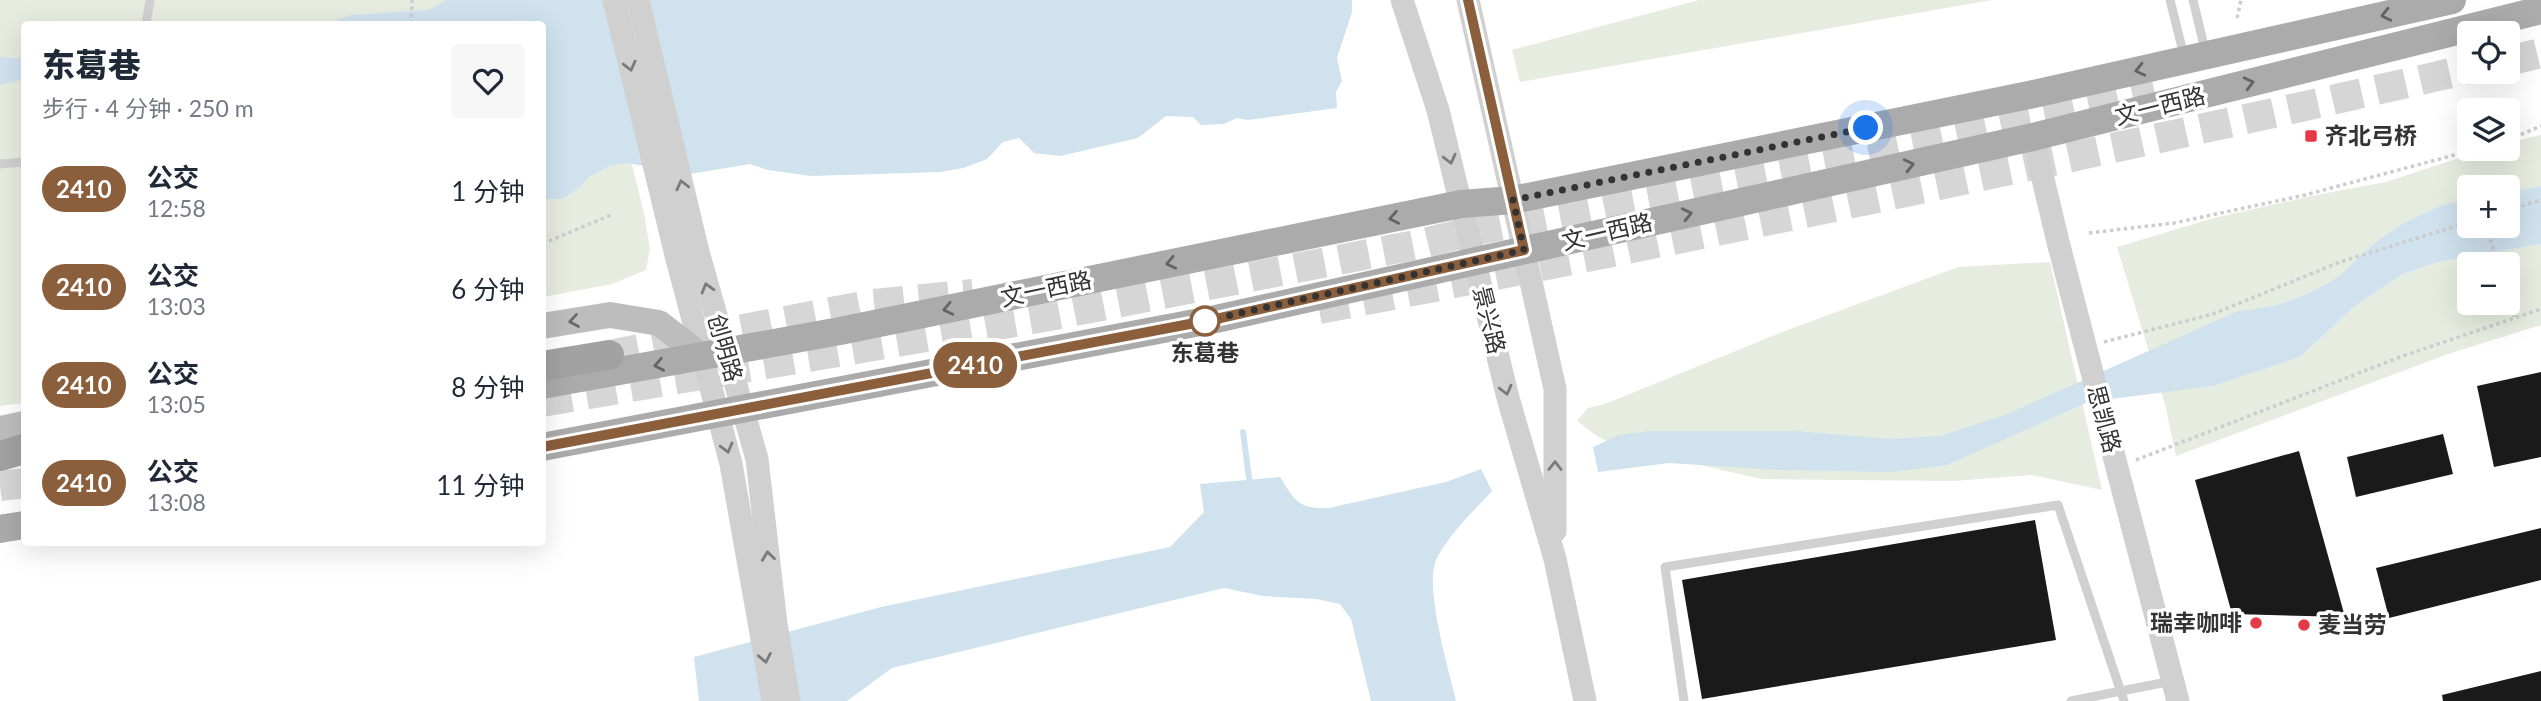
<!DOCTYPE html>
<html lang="zh">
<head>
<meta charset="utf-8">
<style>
	body { margin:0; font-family:Lato,"Noto Sans SC",sans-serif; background:#f6f6f7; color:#1f2937; height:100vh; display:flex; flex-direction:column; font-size:26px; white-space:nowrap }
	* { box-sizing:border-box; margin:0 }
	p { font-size:23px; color:#747a83 }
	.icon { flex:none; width:38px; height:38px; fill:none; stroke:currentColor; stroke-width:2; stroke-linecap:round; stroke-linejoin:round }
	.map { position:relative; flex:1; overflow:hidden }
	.panel { position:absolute; left:21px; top:21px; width:525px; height:525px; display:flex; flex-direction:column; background:#fff; border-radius:7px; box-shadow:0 7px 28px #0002 }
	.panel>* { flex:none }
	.badge { padding:0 14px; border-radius:23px; font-size:24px; line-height:46px }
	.fabs { position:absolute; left:2457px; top:21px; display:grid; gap:14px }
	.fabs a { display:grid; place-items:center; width:63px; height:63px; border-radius:7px; background:#fff; box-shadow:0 7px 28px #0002; font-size:35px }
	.you { position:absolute; width:35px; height:35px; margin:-18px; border:5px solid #fff; border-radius:50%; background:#1a73e8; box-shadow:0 0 0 10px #1a73e833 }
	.map>.badge { position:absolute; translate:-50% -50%; box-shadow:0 0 0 4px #fff }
	.round { display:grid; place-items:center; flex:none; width:74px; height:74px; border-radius:7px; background:#f6f6f7 }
	.overview { display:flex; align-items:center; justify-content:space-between; height:119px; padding:0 21px }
	h1 { font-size:33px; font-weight:800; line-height:52px }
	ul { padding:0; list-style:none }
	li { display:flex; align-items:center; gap:21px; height:98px; padding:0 21px }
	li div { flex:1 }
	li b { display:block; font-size:26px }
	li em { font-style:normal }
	li .badge { min-width:77px; font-weight:700; text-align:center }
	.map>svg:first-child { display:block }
</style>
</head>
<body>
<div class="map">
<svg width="2541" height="701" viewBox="0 0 2541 701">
	<rect width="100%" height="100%" fill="#fff"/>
	<g fill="#e6ecdf" fill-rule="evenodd">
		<polygon points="0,0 591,0 644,213 650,249 646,270 612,284 543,297 542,24 24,24 24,403 0,406"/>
		<polygon points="1699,0 1992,0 1520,82 1512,50"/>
		<path d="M2541,135v51l-33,6v-5h-39v12c-41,7 -77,28 -108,56 -9,8 -17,18 -28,25 -30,18 -60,29 -95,32l-26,73 88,-28 55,-51 48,-32 35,-12 103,-18v81l-93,29 -272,102 -11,-52 -48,-157 97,-29 102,-23 70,-13 100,-33h22v-6zM2469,264h39v39h-39z"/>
		<polygon points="2050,262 2102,490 2032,475 1953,481 1762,479 1616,446 1597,436 1577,421 1588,408 1605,404 1785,331 1958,267"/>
	</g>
	<g fill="#cfe2ee">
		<polygon points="446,0 1352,0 1352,12 1337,58 1342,81 1336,92 1337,108 1248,120 1237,118 1224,124 1201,125 1193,117 1166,116 1138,138 1060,156 1034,153 1019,138 1003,142 987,159 963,168 940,172 811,176 768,170 750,164 690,174 627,163 609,166 589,177 580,187 562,199 543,199 542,24 327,24 351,15 428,10"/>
		<polygon points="0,56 9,58 24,58 24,79 0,85"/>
		<path d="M2541,186v58l-103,18 -35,12 -48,32 -55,51 -88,29 -124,16 -141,63 -55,7 -111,-2 -112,-7 -71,9 -5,-25 26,-12 31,-4h146l94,8 50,-3 65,-21 233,-104c35,-2 65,-13 95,-31 11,-7 19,-17 28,-25 31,-28 67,-49 108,-56v27h39v-34z"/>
		<path d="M1481,469l11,22c-19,21 -42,42 -55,67 -14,28 12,111 19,143h-85l-20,-82 -11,-15 -24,-5 -53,-3 -39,-8 -332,80 -45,33h-148l-5,-44 187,-50 289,-60 34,-35 -4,-28 80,-7c15,24 18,32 49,31l117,-26z"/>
	</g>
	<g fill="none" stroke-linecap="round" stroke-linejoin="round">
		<polyline stroke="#cfe2ee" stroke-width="6" points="1243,432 1250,485"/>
	</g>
	<g fill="#1a1a1a">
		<polygon points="2541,372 2541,457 2494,467 2477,386"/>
		<polygon points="2443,434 2453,474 2356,497 2347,457"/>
		<polygon points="2299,451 2345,617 2232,614 2195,480"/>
		<polygon points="2035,520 2056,640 1702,699 1682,580"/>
		<polygon points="2541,528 2541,580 2389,618 2376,568"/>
		<polygon points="2541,671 2541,701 2443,701 2442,695"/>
	</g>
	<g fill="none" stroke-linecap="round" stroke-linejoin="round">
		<g stroke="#d6d6d6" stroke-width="30" stroke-dasharray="30 15" stroke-linecap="butt">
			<polyline points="2508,61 2541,53"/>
			<path d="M1319,309c385,-73 768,-153 1150,-240"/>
			<polyline points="609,355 873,304 973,294"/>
			<polyline points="542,402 1044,317 1420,244 1473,231 1854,157 2155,94"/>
			<polyline points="0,486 24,483"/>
		</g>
		<g stroke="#cdcdcd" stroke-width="3.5" stroke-dasharray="3.5 3.5" stroke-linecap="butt">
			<polyline points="2237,18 2241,0"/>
			<polyline points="411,24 412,0"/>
			<polyline points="2508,140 2541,126"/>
			<polyline points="2508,210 2541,200"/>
			<polyline points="2486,226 2498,264"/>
			<polyline points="2089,233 2174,223 2305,195 2477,149"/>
			<polyline points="542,241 549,241 611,215"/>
			<polyline points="2508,295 2514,317"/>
			<polyline points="2104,342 2213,314 2340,262 2469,222"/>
			<polyline points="2136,460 2400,357 2541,309"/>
		</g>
		<g stroke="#d0d0d0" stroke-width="9">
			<polyline points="2170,0 2184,56"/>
			<polyline points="2193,0 2205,50"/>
			<polyline points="146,24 150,0"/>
			<polyline points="0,164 24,162"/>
			<polyline points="1684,701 1665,567 2058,505 2124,701"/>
			<polyline points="2071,701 2172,681"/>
		</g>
		<g stroke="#d0d0d0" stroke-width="23">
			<polyline points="1402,0 1438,110 1508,398 1555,559 1585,701"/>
			<polyline points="1468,0 1555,389 1555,531"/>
			<polyline points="2033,137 2058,242 2178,701"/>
			<polyline points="698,252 757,459 776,624 789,701"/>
			<polyline points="676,255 731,464 773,701"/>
		</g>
		<g stroke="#bdbdbd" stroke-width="26">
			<polyline points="542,326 610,315 659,323 703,357"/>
			<polyline points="0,429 24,424"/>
		</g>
		<g stroke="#ababab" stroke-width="28">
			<polyline points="542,385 840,331 1461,204 1513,200 2029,95 2452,0"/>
			<polyline points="542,447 1216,319 2033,137 2541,10"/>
			<polyline points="0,529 24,525"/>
		</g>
		<g stroke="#a2a2a2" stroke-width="30">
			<polyline points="542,366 609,355"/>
			<polyline points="0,456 24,449"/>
		</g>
		<g stroke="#d0d0d0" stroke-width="23">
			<polyline points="614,0 676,255"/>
			<polyline points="638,0 698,252"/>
		</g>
	</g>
	<defs><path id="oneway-chevron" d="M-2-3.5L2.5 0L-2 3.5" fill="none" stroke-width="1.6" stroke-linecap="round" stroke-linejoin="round" transform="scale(1.75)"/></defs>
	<g stroke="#636363">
		<use href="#oneway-chevron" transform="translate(2386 15) rotate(167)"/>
		<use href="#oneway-chevron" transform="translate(2140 70) rotate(167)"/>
		<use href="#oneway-chevron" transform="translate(2249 83) rotate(-14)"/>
		<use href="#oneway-chevron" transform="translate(1909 165) rotate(-13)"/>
		<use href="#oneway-chevron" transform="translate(1687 214) rotate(-13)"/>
		<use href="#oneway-chevron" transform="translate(1394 218) rotate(169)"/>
		<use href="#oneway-chevron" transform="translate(1171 263) rotate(168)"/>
		<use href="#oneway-chevron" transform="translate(948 309) rotate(168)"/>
		<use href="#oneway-chevron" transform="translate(659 365) rotate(169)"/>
	</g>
	<g stroke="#7a7a7a">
		<use href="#oneway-chevron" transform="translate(630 66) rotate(76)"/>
		<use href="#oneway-chevron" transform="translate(1450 159) rotate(76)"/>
		<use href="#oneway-chevron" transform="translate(682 185) rotate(-104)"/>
		<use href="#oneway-chevron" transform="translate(707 288) rotate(-106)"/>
		<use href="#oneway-chevron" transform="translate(1506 390) rotate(76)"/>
		<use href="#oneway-chevron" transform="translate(727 448) rotate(75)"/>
		<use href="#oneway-chevron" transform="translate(1555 466) rotate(-90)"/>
		<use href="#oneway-chevron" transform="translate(768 556) rotate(-97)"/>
		<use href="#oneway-chevron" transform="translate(765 658) rotate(79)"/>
	</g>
	<use stroke="#6a6a6a" href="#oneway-chevron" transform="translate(574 321) rotate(171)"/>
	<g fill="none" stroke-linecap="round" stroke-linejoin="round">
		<defs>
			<polyline id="line" points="542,447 1216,319 1524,250 1468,0"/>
		</defs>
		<use href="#line" stroke="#fff" stroke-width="16"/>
		<use href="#line" stroke="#8b5e3c" stroke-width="10"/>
		<polyline stroke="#333" stroke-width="7" stroke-dasharray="0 12.6" points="1205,321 1524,250 1513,200 1866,128"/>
	</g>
	<g fill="#e63946" stroke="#fff" stroke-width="2.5">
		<rect x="2304" y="129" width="14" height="14" rx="3.5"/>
		<circle cx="2256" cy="623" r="7"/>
		<circle cx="2304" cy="625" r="7"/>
	</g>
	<circle fill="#fff" stroke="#8b5e3c" stroke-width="3.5" cx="1205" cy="321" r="14"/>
	<g text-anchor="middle" stroke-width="7" stroke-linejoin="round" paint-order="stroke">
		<g font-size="23" fill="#333" stroke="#fff">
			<text transform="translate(2160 106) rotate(-14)" y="8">文一西路</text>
			<text transform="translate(1607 232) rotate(-13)" y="8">文一西路</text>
			<text transform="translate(1046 289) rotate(-12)" y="8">文一西路</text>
			<text transform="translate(1489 320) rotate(76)" y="8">景兴路</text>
			<text transform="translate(725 348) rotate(74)" y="8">创明路</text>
			<text transform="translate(2104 419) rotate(75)" y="8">思凯路</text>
		</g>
		<g font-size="23" font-weight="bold" fill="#333" stroke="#fff" text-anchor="start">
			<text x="2325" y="144">齐北弓桥</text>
			<text x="2242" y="631" text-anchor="end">瑞幸咖啡</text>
			<text x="2318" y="633">麦当劳</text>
		</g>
		<g font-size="23" font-weight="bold" fill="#333" stroke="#fff">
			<text x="1205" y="361">东葛巷</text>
		</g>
	</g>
</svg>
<div class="fabs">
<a><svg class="icon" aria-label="locate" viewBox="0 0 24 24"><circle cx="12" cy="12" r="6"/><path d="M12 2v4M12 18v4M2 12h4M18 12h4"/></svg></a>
<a><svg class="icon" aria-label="layers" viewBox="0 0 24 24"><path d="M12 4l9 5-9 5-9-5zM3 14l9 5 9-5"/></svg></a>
<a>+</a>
<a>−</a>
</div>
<div class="you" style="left:1866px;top:128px"></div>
<b class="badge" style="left:975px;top:365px;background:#8b5e3c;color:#fff">2410</b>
<section class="panel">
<div class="overview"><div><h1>东葛巷</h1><p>步行 · 4 分钟 · 250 m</p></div><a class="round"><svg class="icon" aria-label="heart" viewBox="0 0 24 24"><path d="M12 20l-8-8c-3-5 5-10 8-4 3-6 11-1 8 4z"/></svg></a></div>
<ul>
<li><span class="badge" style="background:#8b5e3c;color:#fff">2410</span><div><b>公交</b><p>12:58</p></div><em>1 分钟</em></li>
<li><span class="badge" style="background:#8b5e3c;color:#fff">2410</span><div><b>公交</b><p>13:03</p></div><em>6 分钟</em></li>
<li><span class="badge" style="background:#8b5e3c;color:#fff">2410</span><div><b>公交</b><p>13:05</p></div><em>8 分钟</em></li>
<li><span class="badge" style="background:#8b5e3c;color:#fff">2410</span><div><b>公交</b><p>13:08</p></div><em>11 分钟</em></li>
</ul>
</section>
</div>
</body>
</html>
